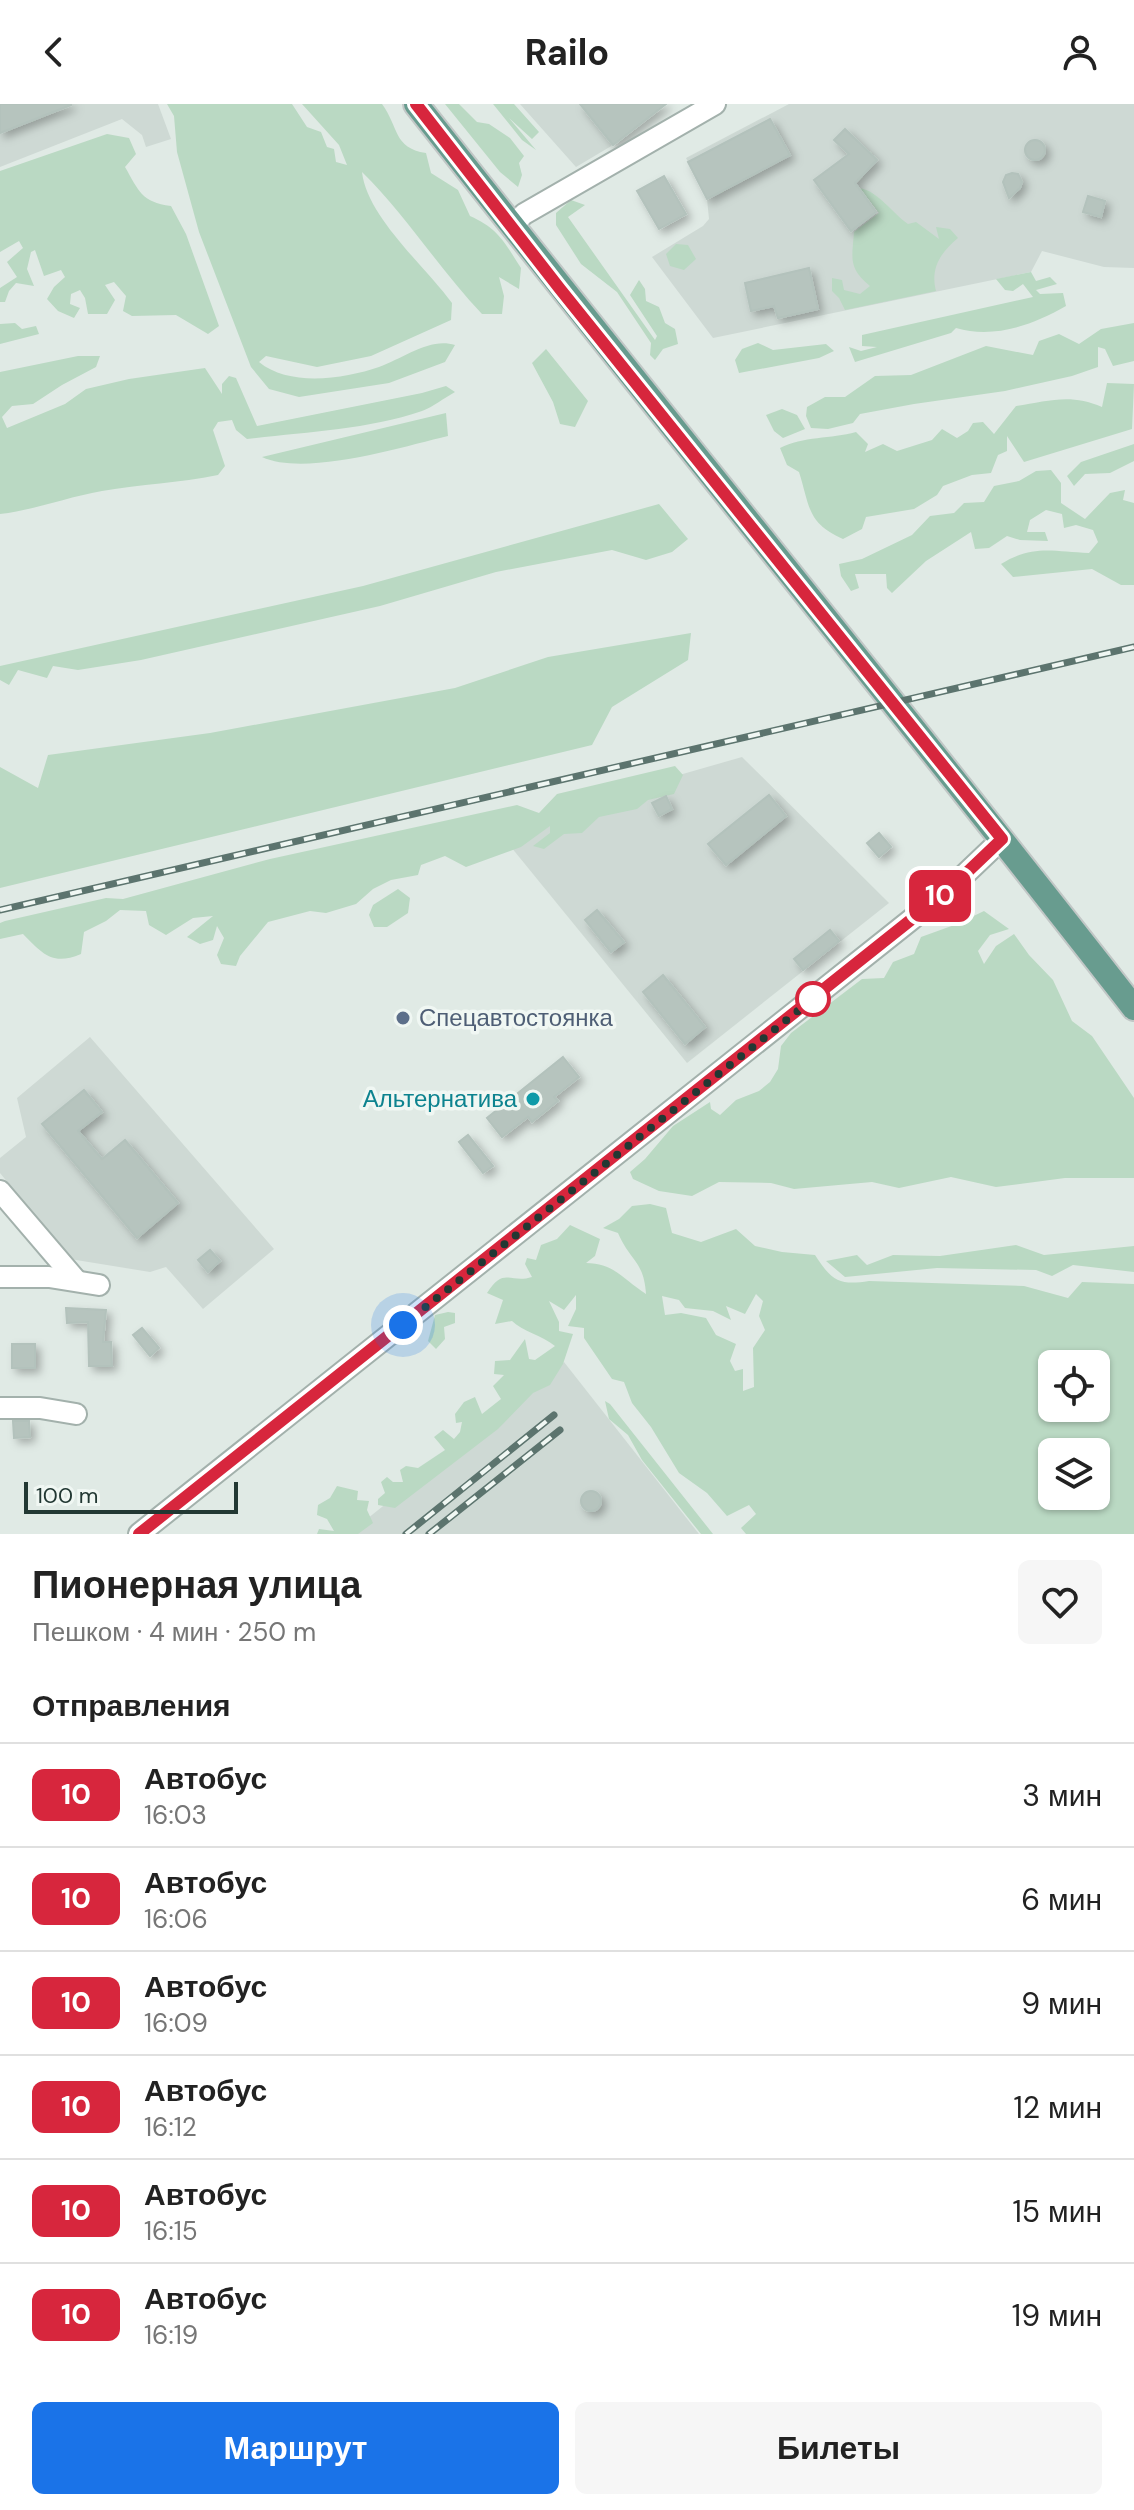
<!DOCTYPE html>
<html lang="ru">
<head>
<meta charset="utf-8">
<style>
	body { margin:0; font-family:"DM Sans",sans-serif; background:#f6f6f6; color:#222; height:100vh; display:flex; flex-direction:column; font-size:30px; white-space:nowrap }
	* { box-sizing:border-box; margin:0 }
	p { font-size:26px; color:#767676 }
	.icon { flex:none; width:44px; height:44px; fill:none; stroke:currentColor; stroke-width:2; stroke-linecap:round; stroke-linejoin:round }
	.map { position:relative; height:1430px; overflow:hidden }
	.details { display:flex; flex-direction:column; background:#fff; flex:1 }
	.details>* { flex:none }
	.badge { padding:0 16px; border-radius:12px; font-size:28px; line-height:52px }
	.controls { position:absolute; left:1038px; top:1246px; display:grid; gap:16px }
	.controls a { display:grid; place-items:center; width:72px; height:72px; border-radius:12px; background:#fff; box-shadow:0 2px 6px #0004; font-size:40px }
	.scale { position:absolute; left:24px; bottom:20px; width:214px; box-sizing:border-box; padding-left:8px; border:4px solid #223833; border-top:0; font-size:22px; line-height:28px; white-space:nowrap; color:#223833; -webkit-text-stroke:6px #f0f7f3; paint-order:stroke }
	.you { position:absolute; width:40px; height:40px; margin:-20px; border:6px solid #fff; border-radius:50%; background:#1a73e8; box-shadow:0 0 0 12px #1a73e833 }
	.map>.badge { position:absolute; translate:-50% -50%; box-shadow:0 0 0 4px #fff }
	h2 { padding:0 32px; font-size:30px; line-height:72px }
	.round { display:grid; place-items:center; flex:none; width:84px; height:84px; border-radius:12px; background:#f6f6f6 }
	.summary { display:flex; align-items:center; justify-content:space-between; height:136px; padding:0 32px }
	h1 { font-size:38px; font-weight:700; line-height:60px }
	.primary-button { display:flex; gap:16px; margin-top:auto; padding:16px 32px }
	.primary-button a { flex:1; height:92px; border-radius:12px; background:#1a73e8; color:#fff; font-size:32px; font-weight:700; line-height:92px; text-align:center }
	.primary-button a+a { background:#f6f6f6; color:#222 }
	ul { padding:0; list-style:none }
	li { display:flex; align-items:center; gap:24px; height:104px; padding:0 32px; border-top:2px solid #e0e0e0 }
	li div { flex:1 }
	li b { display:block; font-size:30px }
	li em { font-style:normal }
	li .badge { min-width:88px; font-weight:700; text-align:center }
	header { display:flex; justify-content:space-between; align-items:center; height:104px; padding:0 32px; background:#fff; font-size:36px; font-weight:700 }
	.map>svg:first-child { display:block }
</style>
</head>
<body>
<header><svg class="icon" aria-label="back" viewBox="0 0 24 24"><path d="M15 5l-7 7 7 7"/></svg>Railo<svg class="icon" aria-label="person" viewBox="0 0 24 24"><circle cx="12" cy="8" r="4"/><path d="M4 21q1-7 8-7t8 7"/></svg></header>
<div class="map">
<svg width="1134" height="1430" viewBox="0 0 1134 1430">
	<defs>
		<filter id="shadow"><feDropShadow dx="4.5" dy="4.5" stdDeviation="4" flood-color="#0004"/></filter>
	</defs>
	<rect width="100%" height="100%" fill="#e0eae5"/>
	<g fill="#ced9d4">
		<polygon points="0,0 158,0 171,35 146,43 142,31 122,15 0,63"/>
		<polygon points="520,0 666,0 613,41 576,63"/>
		<polygon points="789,0 1134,0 1134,164 1104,163 1042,147 1031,168 713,234 652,153 703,122 709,115 707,95 686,54"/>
		<polygon points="742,653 889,799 687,959 511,743 519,717"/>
		<polygon points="90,933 274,1145 203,1205 166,1163 150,1168 70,1155 0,1069 0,1054 26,1033 17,994"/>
		<polygon points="564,1258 699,1430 348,1430"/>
	</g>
	<g fill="#bad9c3" fill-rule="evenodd">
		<path d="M167,0h125l15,23 14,5 6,15 7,2 2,13 11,3 -8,-20 -37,-41h80c17,23 11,44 44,49l5,20 27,17 12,26c29,13 34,26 51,52l-2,21 -20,-12 5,19 -2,18h-20c-42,-44 -77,-100 -120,-142 5,45 63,94 90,131l-1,17 -80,36 -54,11 -51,-11 -7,6c30,25 85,17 120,5 25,-9 51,-30 76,-22l-10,17 -56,21 -90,14 -30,-8 -18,-22 -52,-135 -22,-80 -3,-36z"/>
		<polygon points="445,0 459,0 477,18 489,20 510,34 524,52 519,59 522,71 518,83 500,68"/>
		<polygon points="493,0 514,0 539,28 532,35 509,14 536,46 522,36"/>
		<path d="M107,30l22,4 7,16 -11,13c14,24 16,35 46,39l15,28 33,92 -11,8 -32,-19 -44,1 -9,-5 3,-15 -12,-14 -9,3 10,15 -8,14h-19l-3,-16 -5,-8 -9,4 -1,10 10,4 -6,10 -16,-7 -11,-12 7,-12 11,-10 -4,-7 -17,6 -9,-26 -4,2 -4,17 7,17 -18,-3 -7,8 -4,11h-5v-14l17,-11 -10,-15 16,-14 -4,-7 -19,11v-81z"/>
		<path d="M860,84c19,4 32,25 48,36l8,-2 23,17 -3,-12 14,2 8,9c-17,14 -28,30 -22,53l-91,19 -6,-12 -7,-7v-13l10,2 2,10 16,4 10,-8c-22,-18 -18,-27 -16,-54l25,-19z"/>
		<polygon points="571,96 585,101 568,113 655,236 657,232 630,191 639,176 645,185 646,197 659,203 665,219 675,225 678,240 663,245 655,256 650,251 651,239 617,188 581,160 556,121 556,109"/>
		<polygon points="676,140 688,141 696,155 684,166 670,162 666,150"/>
		<path d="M1031,168l5,9 14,-4 7,7 -21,6 4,4 23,-1 3,13c-33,19 -72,33 -110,22l-5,5 -96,29 -6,-15 12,4 16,-4 -15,-1v-11l171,-38 -10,-13 -10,7 -8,-1 -9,-11z"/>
		<polygon points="15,219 22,225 36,222 39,230 0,240 0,220"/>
		<polygon points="1134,219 1134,257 1113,262 1105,245 1098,243 1098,263 1072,272 1005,287 914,300 860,310 853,319 828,325 811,324 806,312 807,303 825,293 845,293 875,272 911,271 986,242 1033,251 1039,237 1059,230 1079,240 1101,225"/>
		<polygon points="758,239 773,246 826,240 834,247 819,254 739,269 735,256 742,245"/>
		<polygon points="546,245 588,297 575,323 560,320 553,298 532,259"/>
		<path d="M78,252h22l-4,11 -34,18 -29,19 -21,2 -10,11 5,11 58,-24 21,-15 43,-10 76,-11 17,26v-10l7,-8 7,2 21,48 165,-33 24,-7 9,6c-11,6 -22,15 -33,19 -56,19 -117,21 -175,28l-11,-9 -4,-10 -14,2 -5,8 12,36 -7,9c-39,8 -77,9 -116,16 -35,6 -67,19 -102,23v-142z"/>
		<path d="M1107,279l27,1 -2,45 -108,33 -17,-26v15l-9,4 -7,18 -19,2 -29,11 -6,9 -23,14 -48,8 -4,12 -19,10c-36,-16 -33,-32 -44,-67l-12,-7 -7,-17c23,-12 51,-9 76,-16l12,12 -3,8 18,-8 14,7 35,-11 10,-11 15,9 11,-7 5,-8 10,-1 11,12 22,-28c32,-5 55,-13 86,1z"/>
		<polygon points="782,305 797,311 805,325 783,334 774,327 766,311"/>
		<path d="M446,309l2,23c-47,11 -143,41 -186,21z"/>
		<polygon points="1134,340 1134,357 1110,369 1085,370 1074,382 1067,372 1081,358"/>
		<path d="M1051,366l10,13v20l24,16 25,-26 15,-3 -2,10 11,3v82h-13l-29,-16 -79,8 -12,-13c32,-20 53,-12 88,-11l9,-11 -5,-12 -17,-5 -12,3 -2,-14 -16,-4 -16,10 -3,12h18l3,9 -28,-1 -13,-4 -18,12 -14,1 -4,-17 -45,29 -34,32 -5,-5 -1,-14h-31l4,14 -8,3 -10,-15 -2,-12 23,-5 50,-24 18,-19 24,-3 10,-10 20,-1 10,-16 25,-5 17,-10z"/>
		<polygon points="659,400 688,435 672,448 646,456 612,446 496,468 380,502 141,556 78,566 53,562 47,574 18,566 9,581 0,576 0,562 363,482"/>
		<polygon points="691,529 688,556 612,603 592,641 0,784 0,663 38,684 48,651 210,629 455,584 548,553"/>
		<path d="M675,662l8,9 -9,19 -26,6 -11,9 -38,8 -17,16 -18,1 -20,15 -11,-3 17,-13v-7l-29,21 -55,20 -21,-11 -24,9 -3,10 -27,5 -18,9 -17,15 -30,9 -16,-2 -42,11 -28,34 -4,10 -15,-2 -4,-9 7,-17 -7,-12 -4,14 -13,4 -13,-7 26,-21 -20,2 -27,17 -17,-10 -3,-14 -26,-1 -14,11 -22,11 -3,22c-29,12 -38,0 -58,-20l-23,5v-16l5,-2 101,-23 17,1 147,-40 247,-54 22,8 18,-19z"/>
		<polygon points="398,785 410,794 408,809 387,823 374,823 369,811 373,801"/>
		<polygon points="984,807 1009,825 990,831 978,847 984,860 996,842 1014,830 1029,851 1053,876 1072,917 1092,932 1134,994 1134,1074 1065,1074 996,1083 951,1073 899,1084 872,1078 794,1085 771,1079 719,1078 692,1092 659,1087 633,1075 630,1068 645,1055 673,1022 710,998 711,1005 720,1011 736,996 759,987 770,978 778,965 781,942 791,929 862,875 884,874 893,858 914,850 921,833 957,820"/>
		<path d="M650,1100l16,4 6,25 29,9 35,-13 19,17 27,6 33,3c16,25 24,31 54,26l155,5 44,12 14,-16 52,2v250h-388l-5,-6 15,-14 -7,-9 -22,11 -20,-23 -28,-20 -28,-46 -19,-24 -8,-21 -12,-3 -28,-41v-10l-16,-2 8,-17v-14l-12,15 -15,-9 10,21v9l14,3 -10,30 -13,21 -17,8 -35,36 -103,79 -17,-3v-6l7,-6 -4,-11 6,-5 6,5h10l-3,-12 6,-4 12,2 27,-18 -11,-13 9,-7 11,9 6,-7 2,-10 -6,1 -1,-9 9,-12 11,-5 7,17 19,-15 -8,-13 11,-11 -10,-1 1,-13 15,-1 15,-21 4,20 6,1 20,-14c-12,-10 -33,-15 -43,-25l-17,3 8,-24 -16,-7c17,-27 23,-9 45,-16l-7,-13 2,-6 9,2 5,-15 16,-6 13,-14 30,14 -5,17 -9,7c28,0 38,17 60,31 -2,-33 -16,-33 -28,-61l-15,-5 16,-9 13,-13zM756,1190l7,7 -4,15 6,14 -12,18 1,39 -11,4v-22l-8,2 -5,-10 6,-17 -20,-9 -10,-17 -25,-5 -16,2 -3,-19 17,4 6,8 28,3 18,9 -5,-14 19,8zM1096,1260v44h-44v-44zM1096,1348v44h-44v-44z"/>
		<polygon points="1016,1141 1044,1151 1134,1142 1134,1168 1073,1161 1052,1172 1036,1166 937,1164 845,1173 826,1157 857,1151 867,1161 893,1151 940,1152"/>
		<polygon points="448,1208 455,1209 455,1219 444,1223 445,1235 436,1245 428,1237 435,1211"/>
		<polygon points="605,1297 610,1300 713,1430 701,1430 642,1356 628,1331 609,1315"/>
		<polygon points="337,1382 358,1387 357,1396 369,1397 367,1406 373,1419 358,1430 317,1430 319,1425 334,1427 327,1415 317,1411 318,1401 330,1394"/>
	</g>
	<g fill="#b6c4be" stroke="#b3c2bc" stroke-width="2" filter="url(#shadow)">
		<polygon points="0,0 71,0 71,1 0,29"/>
		<polygon points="580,0 666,0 613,41"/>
		<polygon points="770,15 790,51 707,95 688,58"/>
		<polygon points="845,25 877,56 855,79 876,108 851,127 814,76 849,50 834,36"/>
		<circle cx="1035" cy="46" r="10"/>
		<polygon points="1012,69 1018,70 1022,78 1020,84 1009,94 1003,78 1006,71"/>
		<polygon points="664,72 686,110 659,125 637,87"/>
		<polygon points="1088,92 1105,97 1101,113 1083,108"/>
		<polygon points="809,164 818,205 778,214 774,202 751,207 745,179"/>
		<polygon points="769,691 786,712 726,761 708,740"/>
		<polygon points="666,692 672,705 659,712 652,699"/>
		<polygon points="879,729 891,743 879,753 867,739"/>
		<polygon points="597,806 624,838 611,848 585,816"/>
		<polygon points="830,826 839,837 803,866 794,855"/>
		<polygon points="663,871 705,923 685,940 643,888"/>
		<polygon points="563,953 579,973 554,993 558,997 532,1018 528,1013 502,1033 487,1014"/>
		<polygon points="84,986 102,1008 78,1027 102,1055 125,1036 178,1099 137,1134 42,1020"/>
		<polygon points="468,1031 493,1062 483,1069 459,1038"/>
		<polygon points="210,1146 220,1157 208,1168 198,1156"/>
		<polygon points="66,1204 106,1206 103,1238 111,1238 112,1262 89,1262 88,1218 67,1219"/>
		<polygon points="142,1224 159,1244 150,1252 133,1231"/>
		<rect x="12" y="1240" width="23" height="24"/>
		<polygon points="13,1317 29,1317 30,1333 14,1334"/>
		<circle cx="591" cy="1397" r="10"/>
	</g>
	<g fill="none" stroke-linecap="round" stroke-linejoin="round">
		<defs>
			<g id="minor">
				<polyline points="512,122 524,110 715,0"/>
				<polyline points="0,1087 76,1176"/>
				<polyline points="0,1173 49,1173 99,1181"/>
				<polyline points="0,1304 40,1304 76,1310"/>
				<polyline points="139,1430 912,815 960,775 1002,735"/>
			</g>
			<path id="major" d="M416,0c238,302 481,600 718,904"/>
		</defs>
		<use href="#minor" stroke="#a3b1ac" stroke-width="24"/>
		<use href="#major" stroke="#c1c7c6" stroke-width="28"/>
		<use href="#minor" stroke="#fff" stroke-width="20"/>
		<use href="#major" stroke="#689c8f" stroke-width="24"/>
		<defs>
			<g id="rail">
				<polyline points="0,806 1134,543"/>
				<polyline points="406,1430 554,1311"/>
				<polyline points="429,1430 560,1326"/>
			</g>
		</defs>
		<use href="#rail" stroke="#5c746e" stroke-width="7"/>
		<use href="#rail" stroke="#f0f7f3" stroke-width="4" stroke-dasharray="12" stroke-linecap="butt"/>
	</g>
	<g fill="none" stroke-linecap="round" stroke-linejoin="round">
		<defs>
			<polyline id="line" points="139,1430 912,815 960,775 1002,735 560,185 416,0"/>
		</defs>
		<use href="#line" stroke="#fff" stroke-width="18"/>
		<use href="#line" stroke="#d7263d" stroke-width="12"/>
		<polyline stroke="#223833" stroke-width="8" stroke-dasharray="0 14.4" points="403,1221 813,895"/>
	</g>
	<circle fill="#fff" stroke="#d7263d" stroke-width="4" cx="813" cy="895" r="16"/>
	<circle fill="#5c6f8a" stroke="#f0f7f3" stroke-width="3" cx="403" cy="914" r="8"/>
	<circle fill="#0f9aa8" stroke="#f0f7f3" stroke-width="3" cx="533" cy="995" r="8"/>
	<g text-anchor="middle" stroke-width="7" stroke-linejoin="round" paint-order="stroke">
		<g font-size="24" fill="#4e5e75" stroke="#f0f7f3" text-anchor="start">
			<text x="419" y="922">Спецавтостоянка</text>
		</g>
		<g font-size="24" fill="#0d838f" stroke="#f0f7f3" text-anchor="end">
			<text x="517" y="1003">Альтернатива</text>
		</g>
	</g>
</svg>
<div class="controls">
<a><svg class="icon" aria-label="locate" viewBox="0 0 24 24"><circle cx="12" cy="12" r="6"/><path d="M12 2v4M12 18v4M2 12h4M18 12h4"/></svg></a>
<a><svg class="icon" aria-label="layers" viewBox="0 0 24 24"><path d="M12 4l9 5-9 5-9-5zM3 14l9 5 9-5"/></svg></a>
</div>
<div class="scale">100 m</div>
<div class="you" style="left:403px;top:1221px"></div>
<b class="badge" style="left:940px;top:792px;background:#d7263d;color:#fff">10</b>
</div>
<section class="details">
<div class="summary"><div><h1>Пионерная улица</h1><p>Пешком · 4 мин · 250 m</p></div><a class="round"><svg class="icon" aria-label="heart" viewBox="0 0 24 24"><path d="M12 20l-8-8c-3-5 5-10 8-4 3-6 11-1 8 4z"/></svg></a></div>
<h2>Отправления</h2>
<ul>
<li><span class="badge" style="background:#d7263d;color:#fff">10</span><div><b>Автобус</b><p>16:03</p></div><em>3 мин</em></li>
<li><span class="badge" style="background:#d7263d;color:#fff">10</span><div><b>Автобус</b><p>16:06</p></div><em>6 мин</em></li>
<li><span class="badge" style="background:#d7263d;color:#fff">10</span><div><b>Автобус</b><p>16:09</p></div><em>9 мин</em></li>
<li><span class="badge" style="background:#d7263d;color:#fff">10</span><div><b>Автобус</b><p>16:12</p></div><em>12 мин</em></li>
<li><span class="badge" style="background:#d7263d;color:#fff">10</span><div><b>Автобус</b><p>16:15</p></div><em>15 мин</em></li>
<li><span class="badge" style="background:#d7263d;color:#fff">10</span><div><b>Автобус</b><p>16:19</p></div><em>19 мин</em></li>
</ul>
<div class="primary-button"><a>Маршрут</a><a>Билеты</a></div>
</section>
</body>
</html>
